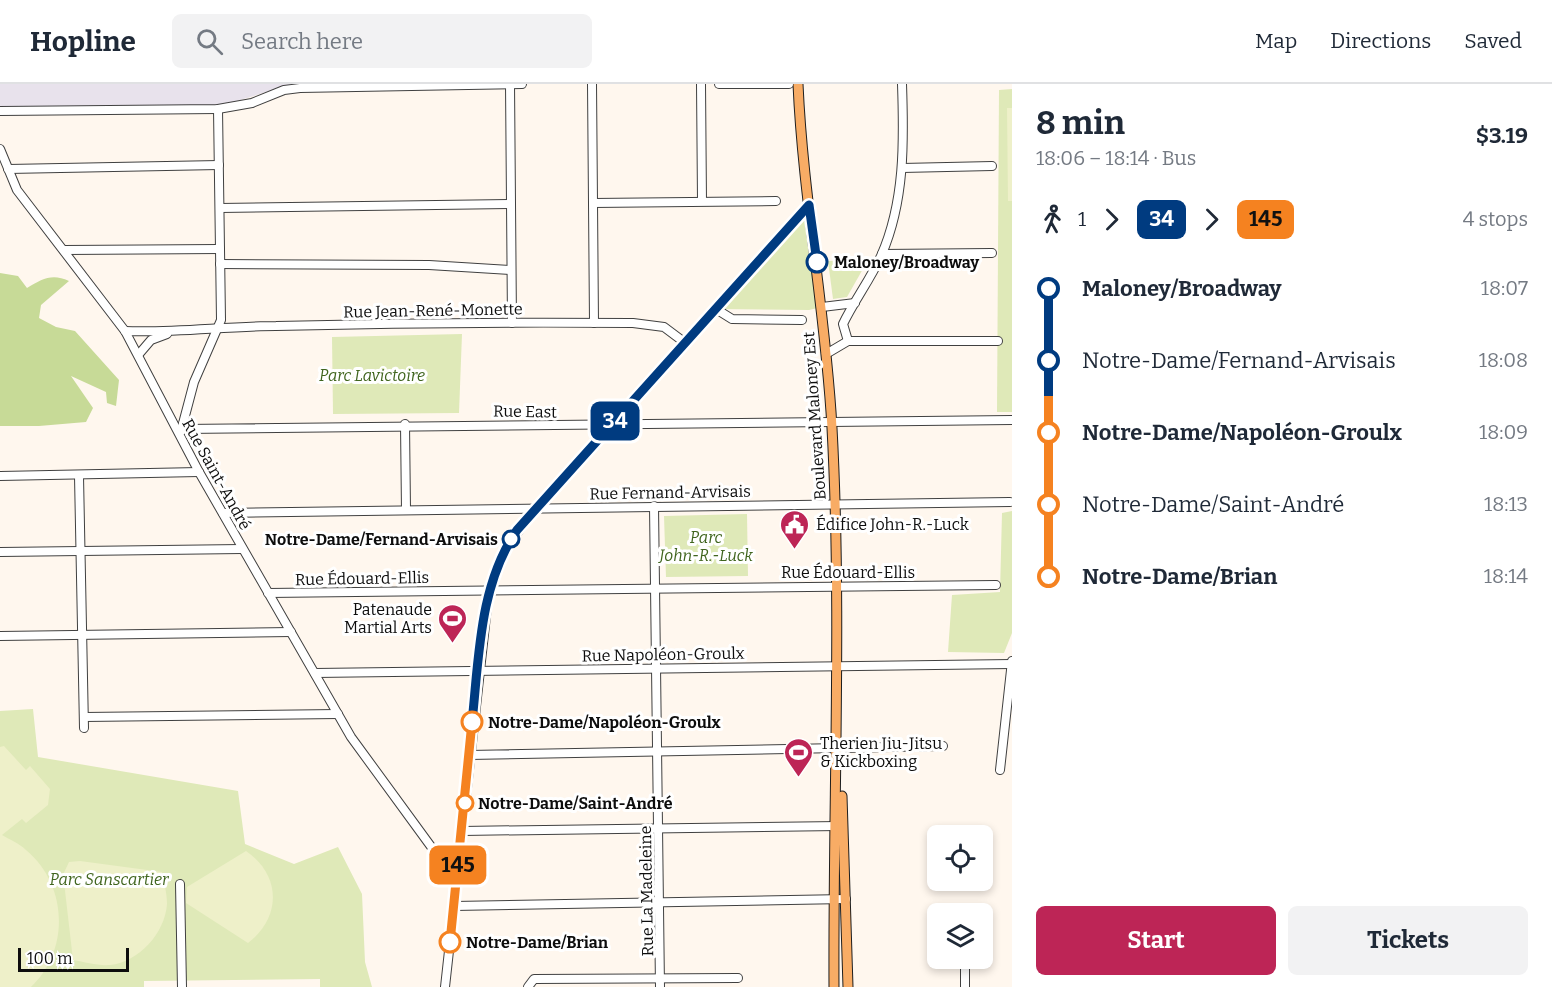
<!DOCTYPE html>
<html lang="en">
<head>
<meta charset="utf-8">
<style>
	body { margin:0; font-family:Bitter,serif; background:#f2f2f3; color:#1f2937; height:100vh; display:flex; flex-direction:column; font-size:22px; white-space:nowrap }
	* { box-sizing:border-box; margin:0 }
	p { font-size:20px; color:#747a83 }
	.icon { flex:none; width:33px; height:33px; fill:none; stroke:currentColor; stroke-width:2; stroke-linecap:round; stroke-linejoin:round }
	.map { position:relative; flex:1; overflow:hidden }
	.side { display:flex; flex-direction:column; background:#fff; width:540px }
	.side>* { flex:none }
	.badge { padding:0 12px; border-radius:9px; font-size:21px; line-height:39px }
	.buttons { position:absolute; left:927px; top:741px; display:grid; gap:12px }
	.buttons a { display:grid; place-items:center; width:66px; height:66px; border-radius:9px; background:#fff; box-shadow:0 3px 9px #0003; font-size:30px }
	.scale { position:absolute; left:18px; bottom:15px; width:111px; box-sizing:border-box; padding-left:6px; border:3px solid #0d0d0d; border-top:0; font-size:16px; line-height:21px; white-space:nowrap; color:#0d0d0d; -webkit-text-stroke:4px #fff; paint-order:stroke }
	.map>.badge { position:absolute; translate:-50% -50%; box-shadow:0 0 0 3px #fff }
	.legs { display:flex; align-items:center; gap:9px; height:66px; padding:0 24px; font-size:20px }
	.legs p { margin-inline-start:auto }
	.overview { display:flex; align-items:center; justify-content:space-between; height:102px; padding:0 24px }
	h1 { font-size:33px; font-weight:700; line-height:45px }
	.button { display:flex; gap:12px; margin-top:auto; padding:12px 24px }
	.button a { flex:1; height:69px; border-radius:9px; background:#bd2556; color:#fff; font-size:24px; font-weight:700; line-height:69px; text-align:center }
	.button a+a { background:#f2f2f3; color:#1f2937 }
	ul { padding:0 24px; list-style:none }
	li { display:flex; align-items:center; gap:21px; height:72px; font-size:22px }
	li i { display:grid; place-items:center; width:9px; height:100%; margin:0 8px; background:currentColor }
	li i::after { content:''; width:15px; height:15px; margin:-8px; border:4px solid; border-radius:50%; background:#fff }
	li p { margin-inline-start:auto }
	li:first-child i { background:linear-gradient(#0000 50%,currentColor 0) }
	li:last-child i { background:linear-gradient(currentColor 50%,#0000 0) }
	header { display:flex; align-items:center; gap:36px; box-sizing:border-box; height:84px; padding:0 30px; background:#fff; border-bottom:2px solid #e0e1e3 }
	header strong { font-size:28px }
	nav { display:flex; gap:33px; margin-inline-start:auto; font-size:21px }
	.search { width:420px; height:54px; background:#f2f2f3; display:flex; align-items:center; gap:15px; box-sizing:border-box; padding:0 21px; border-radius:9px; color:#747a83; font-size:22px }
	main { display:flex; flex:1; min-height:0 }
	.map>svg:first-child { display:block }
</style>
</head>
<body>
<header>
<strong>Hopline</strong>
<div class="search"><svg class="icon" aria-label="search" viewBox="0 0 24 24"><circle cx="10" cy="10" r="6"/><path d="M15 15l6 6"/></svg>Search here</div>
<nav><a>Map</a><a>Directions</a><a>Saved</a></nav>
</header>
<main>
<div class="map">
<svg width="1012" height="903" viewBox="0 0 1012 903">
	<rect width="100%" height="100%" fill="#fff7ee"/>
	<polygon fill="#e8e2ec" points="0,0 483,0 279,4 208,26 0,26"/>
	<g fill="#dfe9b8">
		<polygon points="1012,5 1012,328 997,328 999,6"/>
		<polygon points="809,121 822,223 809,226 716,225"/>
		<polygon points="868,176 847,213 833,215 828,177"/>
		<polygon points="462,250 459,329 333,330 332,253"/>
		<polygon points="1012,427 1012,549 1004,569 948,568 952,511 1000,508 1002,429"/>
		<polygon points="747,430 748,492 666,493 664,432"/>
		<polygon points="33,625 38,673 238,707 245,760 294,780 338,763 362,810 365,878 372,903 320,903 320,895 144,897 144,903 0,903 0,627"/>
	</g>
	<path fill="#c7da97" d="M0,189l18,3 9,12c15,-9 25,-15 42,-7l-28,24 -2,13 17,9 19,4 44,49 -3,26 -9,-3 -1,-11 -35,-16 22,32 -7,14 -47,4h-39z"/>
	<g fill="#eef0c9">
		<polygon points="1007,24 1012,24 1012,117 1008,117"/>
		<path d="M4,662l22,24 4,-4 20,23 -2,16 -22,18 -4,-4 -20,16c8,5 17,8 24,15 42,35 44,100 5,137h-31v-240z"/>
		<path d="M246,767c35,24 36,66 2,92l-62,-40 1,-16z"/>
		<path d="M80,777l82,11c2,10 5,21 5,32 -2,29 -28,58 -57,61 -12,1 -25,-3 -37,-5l-9,-78 -3,-3 8,-17z"/>
	</g>
	<g fill="none" stroke-linecap="round" stroke-linejoin="round">
		<defs>
			<g id="minor">
				<polyline points="510,0 512,239"/>
				<polyline points="592,0 594,239"/>
				<polyline points="701,0 702,117"/>
				<polyline points="719,0 789,0"/>
				<polyline points="0,27 218,25 252,19 284,6 300,4 522,0"/>
				<polyline points="0,65 17,106 125,247 199,388 351,653 435,768 442,775 459,777"/>
				<polyline points="902,84 992,82"/>
				<polyline points="8,85 219,81"/>
				<polyline points="593,119 776,117"/>
				<polyline points="220,124 509,120"/>
				<polyline points="64,166 220,165"/>
				<polyline points="882,170 992,169"/>
				<polyline points="220,180 429,181 511,186"/>
				<polyline points="822,223 855,219"/>
				<polyline points="716,225 732,235 802,236"/>
				<path d="M125,247c51,2 101,-5 151,-5 119,-3 238,-4 357,-3l31,4 20,15"/>
				<path d="M848,257l-5,-17c11,-23 27,-44 38,-68 24,-54 23,-115 21,-172"/>
				<polyline points="139,270 151,256 167,250"/>
				<polyline points="826,270 848,257 998,257"/>
				<polyline points="405,340 406,426"/>
				<polyline points="183,345 1012,336"/>
				<polyline points="181,347 194,298 221,236 218,25"/>
				<polyline points="0,392 199,388"/>
				<polyline points="79,392 84,644"/>
				<polyline points="654,422 660,903"/>
				<polyline points="223,429 1010,418"/>
				<polyline points="0,468 242,465"/>
				<polyline points="268,509 996,501"/>
				<polyline points="0,552 291,548"/>
				<polyline points="315,589 1012,580"/>
				<polyline points="84,633 338,630"/>
				<polyline points="469,671 943,662"/>
				<polyline points="1000,686 1012,577"/>
				<polyline points="462,747 839,742"/>
				<polyline points="180,800 182,903"/>
				<polyline points="454,822 846,815"/>
				<polyline points="965,874 965,903"/>
				<polyline points="445,903 488,514 505,465 536,424 809,121"/>
				<polyline points="528,903 534,895 738,894"/>
			</g>
			<g id="major">
				<path d="M798,0c5,115 28,229 34,344 10,186 1,372 2,559"/>
				<polyline points="842,712 848,903"/>
			</g>
		</defs>
		<use href="#minor" stroke="#404040" stroke-width="10"/>
		<use href="#major" stroke="#1e1e1e" stroke-width="11"/>
		<use href="#minor" stroke="#fff" stroke-width="8"/>
		<use href="#major" stroke="#f8ac65" stroke-width="9"/>
	</g>
	<g fill="none" stroke-linecap="round" stroke-linejoin="round">
		<defs>
			<path id="line-1" d="M472,638c7,-64 7,-137 45,-192l292,-325 8,57"/>
			<polyline id="line-2" points="450,858 472,638"/>
		</defs>
		<use href="#line-1" stroke="#fff" stroke-width="14"/>
		<use href="#line-2" stroke="#fff" stroke-width="14"/>
		<use href="#line-1" stroke="#003b80" stroke-width="9"/>
		<use href="#line-2" stroke="#f58220" stroke-width="9"/>
	</g>
	<defs>
		<symbol id="civic-pin" viewBox="-11 -11 22 30"><path d="M0 17L-7.5 6A9.5 9.5 0 1 1 7.5 6Z" fill="#bd2556" stroke="#fff"/><path d="M-.6-6.5H3V-4.5H.6V-3L4-1V1h2V6H-6V1h2V-1L-.6-3ZM-1.2 2.5V6h2.4V2.5Z" fill="#fff"/></symbol>
		<symbol id="stadium-pin" viewBox="-11 -11 22 30"><path d="M0 17L-7.5 6A9.5 9.5 0 1 1 7.5 6Z" fill="#bd2556" stroke="#fff"/><path d="M0-5a6.5 5 0 1 0 0 10a6.5 5 0 1 0 0-10ZM-3.5-1.8h7v3.6h-7Z" fill="#fff"/></symbol>
	</defs>
	<g fill-rule="evenodd">
		<use href="#civic-pin" x="778" y="424" width="33" height="45"/>
		<use href="#stadium-pin" x="436" y="518" width="33" height="45"/>
		<use href="#stadium-pin" x="782" y="652" width="33" height="45"/>
	</g>
	<g fill="#fff" stroke="#003b80" stroke-width="3">
		<circle cx="817" cy="178" r="10"/>
		<circle cx="511" cy="455" r="8"/>
	</g>
	<g fill="#fff" stroke="#f58220" stroke-width="3">
		<circle cx="472" cy="638" r="10"/>
		<circle cx="465" cy="719" r="8"/>
		<circle cx="450" cy="858" r="10"/>
	</g>
	<g text-anchor="middle" stroke-width="6" stroke-linejoin="round" paint-order="stroke">
		<g font-size="16" font-weight="bold" fill="#0d0d0d" stroke="#fff" text-anchor="start">
			<text x="834" y="184">Maloney/Broadway</text>
			<text x="498" y="461" text-anchor="end">Notre-Dame/Fernand-Arvisais</text>
			<text x="488" y="644">Notre-Dame/Napoléon-Groulx</text>
			<text x="478" y="725">Notre-Dame/Saint-André</text>
			<text x="466" y="864">Notre-Dame/Brian</text>
		</g>
		<g font-size="16" fill="#0d0d0d" stroke="#fff">
			<text transform="translate(433 226) rotate(-1)" y="6">Rue Jean-René-Monette</text>
			<text transform="translate(525 327) rotate(1)" y="6">Rue East</text>
			<text transform="translate(814 332) rotate(-94)" y="6">Boulevard Maloney Est</text>
			<text transform="translate(217 390) rotate(61)" y="6">Rue Saint-André</text>
			<text transform="translate(670 408) rotate(-1)" y="6">Rue Fernand-Arvisais</text>
			<text x="848" y="494">Rue Édouard-Ellis</text>
			<text transform="translate(362 494) rotate(-1)" y="6">Rue Édouard-Ellis</text>
			<text transform="translate(663 570) rotate(-1)" y="6">Rue Napoléon-Groulx</text>
			<text transform="translate(646 807) rotate(-91)" y="6">Rue La Madeleine</text>
		</g>
		<g font-size="16" font-style="italic" fill="#40651e" stroke="#fff">
			<text x="372" y="297">Parc Lavictoire</text>
			<text x="706" y="459">Parc<tspan x="706" dy="18">John-R.-Luck</tspan></text>
			<text x="109" y="801">Parc Sanscartier</text>
		</g>
		<g font-size="16" fill="#0d0d0d" stroke="#fff" text-anchor="start">
			<text x="816" y="446">Édifice John-R.-Luck</text>
			<text x="432" y="531" text-anchor="end">Patenaude<tspan x="432" dy="18">Martial Arts</tspan></text>
			<text x="820" y="665">Therien Jiu-Jitsu<tspan x="820" dy="18">&amp; Kickboxing</tspan></text>
		</g>
	</g>
</svg>
<div class="buttons">
<a><svg class="icon" aria-label="locate" viewBox="0 0 24 24"><circle cx="12" cy="12" r="6"/><path d="M12 2v4M12 18v4M2 12h4M18 12h4"/></svg></a>
<a><svg class="icon" aria-label="layers" viewBox="0 0 24 24"><path d="M12 4l9 5-9 5-9-5zM3 14l9 5 9-5"/></svg></a>
</div>
<div class="scale">100 m</div>
<b class="badge" style="left:615px;top:337px;background:#003b80;color:#fff">34</b>
<b class="badge" style="left:458px;top:781px;background:#f58220;color:#111">145</b>
</div>
<section class="side">
<div class="overview"><div><h1>8 min</h1><p>18:06 – 18:14 · Bus</p></div><b>$3.19</b></div>
<div class="legs"><svg class="icon" aria-label="walk" viewBox="0 0 24 24"><circle cx="13" cy="4" r="2"/><path d="M13 8l-2 6 4 7M11 14l-3 7M7 12l3-4h3l4 4"/></svg>1<svg class="icon" aria-label="forward" viewBox="0 0 24 24"><path d="M9 5l7 7-7 7"/></svg><b class="badge" style="background:#003b80;color:#fff">34</b><svg class="icon" aria-label="forward" viewBox="0 0 24 24"><path d="M9 5l7 7-7 7"/></svg><b class="badge" style="background:#f58220;color:#111">145</b><p>4 stops</p></div>
<ul>
<li><i style="color:#003b80"></i><b>Maloney/Broadway</b><p>18:07</p></li>
<li><i style="color:#003b80"></i><span>Notre-Dame/Fernand-Arvisais</span><p>18:08</p></li>
<li><i style="color:#f58220"></i><b>Notre-Dame/Napoléon-Groulx</b><p>18:09</p></li>
<li><i style="color:#f58220"></i><span>Notre-Dame/Saint-André</span><p>18:13</p></li>
<li><i style="color:#f58220"></i><b>Notre-Dame/Brian</b><p>18:14</p></li>
</ul>
<div class="button"><a>Start</a><a>Tickets</a></div>
</section>
</main>
</body>
</html>
